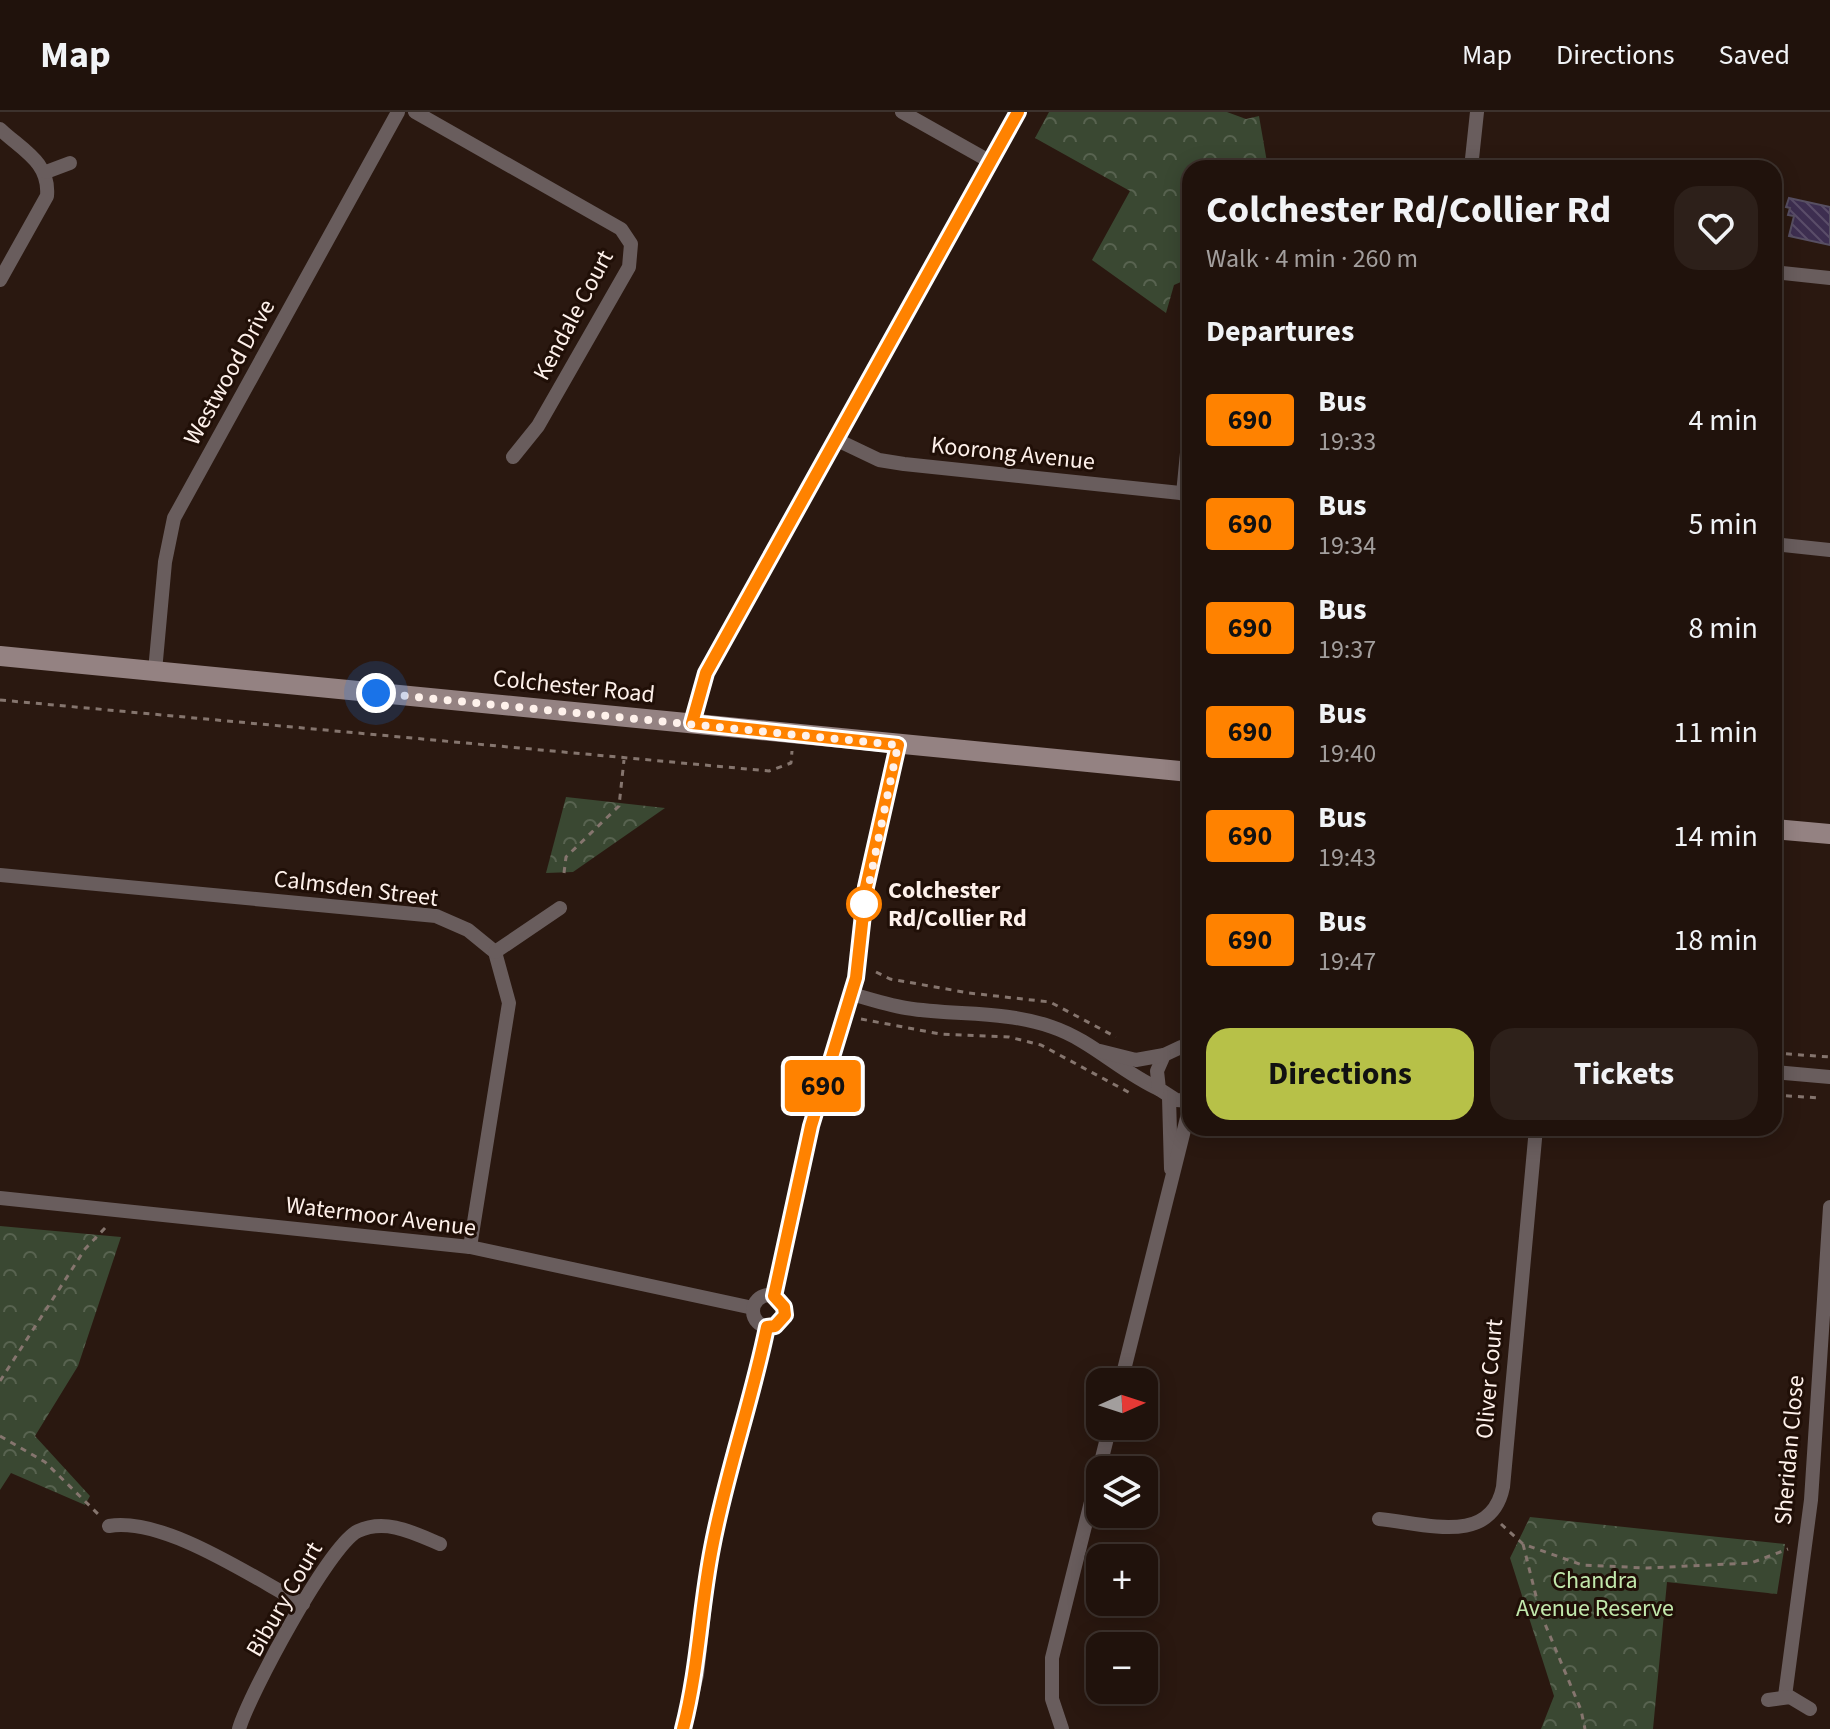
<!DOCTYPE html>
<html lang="en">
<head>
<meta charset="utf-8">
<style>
	body { margin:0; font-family:"Source Sans 3",sans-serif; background:#2d201a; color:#f1f3f6; height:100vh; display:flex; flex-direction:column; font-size:30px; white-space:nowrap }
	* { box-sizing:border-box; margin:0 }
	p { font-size:26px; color:#a29e9d }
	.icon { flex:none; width:44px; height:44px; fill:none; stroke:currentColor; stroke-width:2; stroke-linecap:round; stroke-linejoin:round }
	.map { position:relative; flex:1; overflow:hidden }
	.sheet { position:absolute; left:1182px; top:48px; width:600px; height:976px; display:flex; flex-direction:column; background:#20120c; border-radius:24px; box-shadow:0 4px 20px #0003,0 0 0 2px #3d322d }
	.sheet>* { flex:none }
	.badge { padding:0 16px; border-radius:6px; font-size:28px; line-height:52px }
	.needle { width:52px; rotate:87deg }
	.tools { position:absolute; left:1086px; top:1256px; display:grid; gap:16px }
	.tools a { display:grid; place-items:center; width:72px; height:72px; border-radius:16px; background:#20120c; box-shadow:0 4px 20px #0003,0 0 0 2px #3d322d; font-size:40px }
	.you { position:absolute; width:40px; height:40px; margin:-20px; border:6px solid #fff; border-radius:50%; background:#1a73e8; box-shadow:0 0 0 12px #1a73e833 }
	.map>.badge { position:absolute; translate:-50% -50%; box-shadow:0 0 0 4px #fff }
	h2 { padding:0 24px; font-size:30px; line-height:72px }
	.round { display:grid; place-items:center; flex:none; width:84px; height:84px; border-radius:24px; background:#2d201a }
	.summary { display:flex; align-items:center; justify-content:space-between; height:136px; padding:0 24px }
	h1 { font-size:38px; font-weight:700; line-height:60px }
	.primary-button { display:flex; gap:16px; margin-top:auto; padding:16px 24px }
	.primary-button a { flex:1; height:92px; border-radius:24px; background:#b7c148; color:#111; font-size:32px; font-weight:700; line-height:92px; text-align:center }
	.primary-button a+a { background:#2d201a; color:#f1f3f6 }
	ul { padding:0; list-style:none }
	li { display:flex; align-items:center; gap:24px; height:104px; padding:0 24px }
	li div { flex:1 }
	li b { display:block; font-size:30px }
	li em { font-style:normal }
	li .badge { min-width:88px; font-weight:700; text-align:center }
	header { display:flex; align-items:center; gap:48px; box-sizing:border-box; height:112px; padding:0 40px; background:#20120c; border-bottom:2px solid #3d322d }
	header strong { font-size:38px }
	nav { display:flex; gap:44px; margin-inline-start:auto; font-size:28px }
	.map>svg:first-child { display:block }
</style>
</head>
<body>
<header>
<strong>Map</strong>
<nav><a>Map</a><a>Directions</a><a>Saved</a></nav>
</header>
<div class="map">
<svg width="1830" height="1617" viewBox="0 0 1830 1617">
	<defs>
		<pattern id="park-crowns" width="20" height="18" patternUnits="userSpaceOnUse" patternTransform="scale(2)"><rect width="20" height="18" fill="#3a4832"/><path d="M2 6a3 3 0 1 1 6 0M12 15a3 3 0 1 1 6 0" fill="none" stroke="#586350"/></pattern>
		<pattern id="building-back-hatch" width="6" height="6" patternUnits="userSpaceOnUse" patternTransform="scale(2)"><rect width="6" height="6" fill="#3d2e50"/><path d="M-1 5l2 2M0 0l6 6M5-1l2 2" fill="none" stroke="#5a4d69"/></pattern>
	</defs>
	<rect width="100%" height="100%" fill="#2a1810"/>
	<g fill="url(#park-crowns)">
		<polygon points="1049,0 1227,0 1246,7 1259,4 1268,56 1190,56 1190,166 1174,173 1166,201 1092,148 1130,79 1035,26"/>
		<polygon points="566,685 665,696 573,760 546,761"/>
		<polygon points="0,1114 121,1125 78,1254 35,1324 90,1384 85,1393 11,1361 0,1378"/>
		<polygon points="1530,1405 1785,1432 1777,1482 1667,1470 1653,1617 1541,1617 1554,1584 1510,1446"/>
	</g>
	<polygon fill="url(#building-back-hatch)" stroke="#574f62" stroke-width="2" points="1789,86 1830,95 1830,133 1789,124 1794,104 1788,103 1790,96 1786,95"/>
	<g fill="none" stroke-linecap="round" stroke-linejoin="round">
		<g stroke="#85756e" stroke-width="3" stroke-dasharray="6 6" stroke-linecap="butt">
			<polyline points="0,588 769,659 791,651 792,639"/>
			<polyline points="564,761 566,745 619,694 624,648"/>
			<polyline points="876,860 890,867 969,881 1050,890 1116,925"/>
			<polyline points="861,907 940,922 1009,925 1041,933 1130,981"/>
			<polyline points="1774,941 1830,945"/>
			<polyline points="1774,983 1821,986"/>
			<polyline points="0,1269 85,1137 106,1115"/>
			<polyline points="0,1324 45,1350 98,1402"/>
			<polyline points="1501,1412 1523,1432 1582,1453 1647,1456 1751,1451 1788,1437"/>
			<polyline points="1523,1432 1540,1500 1581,1598 1585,1617"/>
		</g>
		<g stroke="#695d5d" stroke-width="14">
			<polyline points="415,0 621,117 631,132 629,155 538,314 513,345"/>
			<polyline points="902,0 991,50"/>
			<path d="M0,17c22,21 50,33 47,67l-47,84"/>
			<polyline points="1471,56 1477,0"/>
			<polyline points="46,60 70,51"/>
			<polyline points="1774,160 1830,166"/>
			<polyline points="835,327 879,348 904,352 1190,382"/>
			<polyline points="1183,382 1190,310"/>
			<polyline points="1774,432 1830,438"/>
			<polyline points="155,559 165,450 174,406 398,0"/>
			<polyline points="692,611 706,561 1018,0"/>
			<polyline points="0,763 436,804 468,818 495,840 509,891 470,1135"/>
			<polyline points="495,840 560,796"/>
			<path d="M852,882c17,5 36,11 54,14 49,8 98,2 146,19 39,13 69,45 107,62"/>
			<polyline points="1190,935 1181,935 1164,943 1157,959 1159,977 1176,988 1190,989"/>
			<polyline points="1100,939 1136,948 1164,943"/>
			<polyline points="1774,960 1830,965"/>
			<polyline points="1169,985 1171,1057"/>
			<polyline points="0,1086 470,1135 753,1196"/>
			<circle cx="769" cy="1199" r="16"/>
			<polyline points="774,1184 811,1014 856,866 866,775 898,633"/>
			<polyline points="1121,1270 1190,994"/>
			<path d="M1379,1407c45,4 112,28 124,-32l33,-359"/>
			<path d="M109,1414c56,-9 143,51 194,78"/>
			<polyline points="1785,1584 1811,1388 1830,1095"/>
			<polyline points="1768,1588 1790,1585 1810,1597"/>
			<path d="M239,1617c10,-34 90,-184 119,-198 28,-13 56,2 82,13"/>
			<polyline points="683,1617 697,1563 711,1438 767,1215"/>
			<polyline points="1062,1617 1052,1587 1052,1546 1110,1314"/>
		</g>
		<g stroke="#948282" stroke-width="20">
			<polyline points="0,544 1190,660"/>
			<polyline points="1774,717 1830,722"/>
		</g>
	</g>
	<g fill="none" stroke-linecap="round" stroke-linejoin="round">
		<defs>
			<path id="line" d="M683,1617c16,-62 17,-120 29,-181 14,-75 40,-147 55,-221l8,-1 10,-11 -1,-8 -10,-11 37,-170 45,-148 10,-91 32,-142 -206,-22 14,-50 312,-561"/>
		</defs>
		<use href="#line" stroke="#fff" stroke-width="18"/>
		<use href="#line" stroke="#ff8200" stroke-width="12"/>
		<polyline stroke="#fef1eb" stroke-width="8" stroke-dasharray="0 14.4" points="376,581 898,633 862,806 864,792"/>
	</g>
	<circle fill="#fff" stroke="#ff8200" stroke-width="4" cx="864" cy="792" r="16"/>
	<g text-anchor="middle" stroke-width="6" stroke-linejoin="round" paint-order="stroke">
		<g font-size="24" fill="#fef1eb" stroke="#200f07">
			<text transform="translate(573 203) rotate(-62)" y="8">Kendale Court</text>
			<text transform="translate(229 260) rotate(-61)" y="8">Westwood Drive</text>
			<text transform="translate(1013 341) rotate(6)" y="8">Koorong Avenue</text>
			<text transform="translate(574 574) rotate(6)" y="8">Colchester Road</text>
			<text transform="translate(356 776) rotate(7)" y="8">Calmsden Street</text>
			<text transform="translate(381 1104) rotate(7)" y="8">Watermoor Avenue</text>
			<text transform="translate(1489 1267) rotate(-85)" y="8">Oliver Court</text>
			<text transform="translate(1789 1338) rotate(-85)" y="8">Sheridan Close</text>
			<text transform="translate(284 1487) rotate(-60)" y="8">Bibury Court</text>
		</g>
		<g font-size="24" font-weight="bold" fill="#fef1eb" stroke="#200f07" text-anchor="start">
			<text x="888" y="786">Colchester<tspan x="888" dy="28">Rd/Collier Rd</tspan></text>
		</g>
		<g font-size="24" fill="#c1e8ac" stroke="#200f07">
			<text x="1595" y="1476">Chandra<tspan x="1595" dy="28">Avenue Reserve</tspan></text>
		</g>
	</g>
</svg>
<div class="tools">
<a><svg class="needle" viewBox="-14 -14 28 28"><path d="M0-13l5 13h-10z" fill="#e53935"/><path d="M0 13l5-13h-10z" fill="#a29e9d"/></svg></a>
<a><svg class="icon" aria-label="layers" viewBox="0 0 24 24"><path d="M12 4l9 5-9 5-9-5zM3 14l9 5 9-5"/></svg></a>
<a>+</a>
<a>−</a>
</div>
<div class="you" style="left:376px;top:581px"></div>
<b class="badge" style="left:823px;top:974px;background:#ff8200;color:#111">690</b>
<section class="sheet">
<div class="summary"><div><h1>Colchester Rd/Collier Rd</h1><p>Walk · 4 min · 260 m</p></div><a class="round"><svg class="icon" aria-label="heart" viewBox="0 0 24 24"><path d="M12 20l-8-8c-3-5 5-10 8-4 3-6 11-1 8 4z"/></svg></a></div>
<h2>Departures</h2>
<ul>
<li><span class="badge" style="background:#ff8200;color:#111">690</span><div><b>Bus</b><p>19:33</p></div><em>4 min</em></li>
<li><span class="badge" style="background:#ff8200;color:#111">690</span><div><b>Bus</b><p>19:34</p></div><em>5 min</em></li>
<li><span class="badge" style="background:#ff8200;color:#111">690</span><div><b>Bus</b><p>19:37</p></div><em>8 min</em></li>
<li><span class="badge" style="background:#ff8200;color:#111">690</span><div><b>Bus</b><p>19:40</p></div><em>11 min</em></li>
<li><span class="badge" style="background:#ff8200;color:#111">690</span><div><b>Bus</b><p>19:43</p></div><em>14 min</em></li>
<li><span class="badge" style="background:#ff8200;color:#111">690</span><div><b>Bus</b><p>19:47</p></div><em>18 min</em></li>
</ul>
<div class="primary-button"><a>Directions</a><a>Tickets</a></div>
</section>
</div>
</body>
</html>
